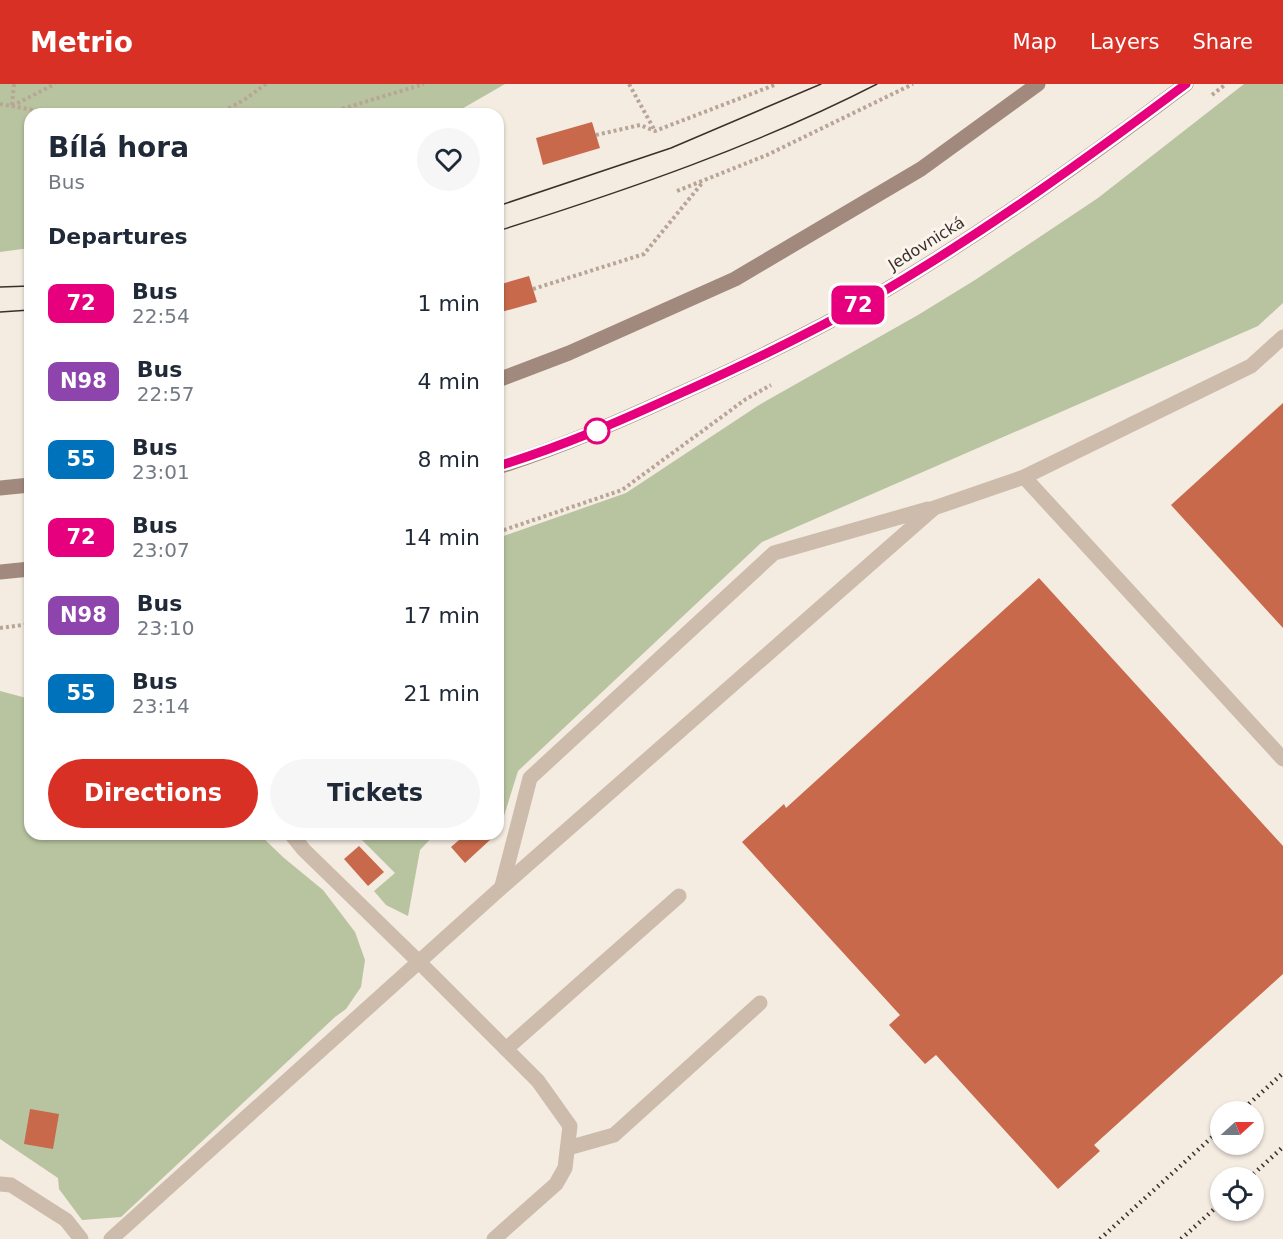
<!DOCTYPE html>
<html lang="en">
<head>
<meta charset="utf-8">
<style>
	body { margin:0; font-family:"DejaVu Sans",sans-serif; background:#f6f6f7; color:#1f2937; height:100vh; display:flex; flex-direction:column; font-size:22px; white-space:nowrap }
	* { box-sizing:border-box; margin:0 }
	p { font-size:20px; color:#747a83 }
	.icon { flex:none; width:33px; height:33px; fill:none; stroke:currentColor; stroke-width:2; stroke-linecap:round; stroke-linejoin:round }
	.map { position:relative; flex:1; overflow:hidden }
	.side { position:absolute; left:24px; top:24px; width:480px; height:732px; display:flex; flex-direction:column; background:#fff; border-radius:18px; box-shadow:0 2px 4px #0004 }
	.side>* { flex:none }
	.badge { padding:0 12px; border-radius:9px; font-size:21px; line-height:39px }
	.needle { width:39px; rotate:69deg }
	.controls { position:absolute; left:1210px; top:1017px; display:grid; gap:12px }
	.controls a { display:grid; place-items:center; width:54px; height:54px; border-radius:50%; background:#fff; box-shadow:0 2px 4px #0004; font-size:30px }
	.map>.badge { position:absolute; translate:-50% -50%; box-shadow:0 0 0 3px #fff }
	h2 { padding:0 24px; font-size:22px; line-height:54px }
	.round { display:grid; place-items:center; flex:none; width:63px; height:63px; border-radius:32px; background:#f6f6f7 }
	.summary { display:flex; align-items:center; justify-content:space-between; height:102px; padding:0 24px }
	h1 { font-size:28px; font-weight:700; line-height:45px }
	.button { display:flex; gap:12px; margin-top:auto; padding:12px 24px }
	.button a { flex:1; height:69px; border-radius:36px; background:#d93025; color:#fff; font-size:24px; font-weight:700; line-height:69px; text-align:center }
	.button a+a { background:#f6f6f7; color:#1f2937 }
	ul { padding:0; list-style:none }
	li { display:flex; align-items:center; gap:18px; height:78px; padding:0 24px }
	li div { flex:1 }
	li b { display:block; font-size:22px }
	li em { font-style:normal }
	li .badge { min-width:66px; font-weight:700; text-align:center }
	header { display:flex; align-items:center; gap:36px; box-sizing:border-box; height:84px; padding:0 30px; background:#d93025; color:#fff }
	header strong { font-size:28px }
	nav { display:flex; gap:33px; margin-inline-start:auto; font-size:21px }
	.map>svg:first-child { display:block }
</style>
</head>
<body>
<header>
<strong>Metrio</strong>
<nav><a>Map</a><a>Layers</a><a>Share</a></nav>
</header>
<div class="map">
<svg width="1283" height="1155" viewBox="0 0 1283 1155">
	<rect width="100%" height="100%" fill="#f4ebe1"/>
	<g fill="#b8c4a0">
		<polygon points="0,0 505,0 453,30 30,30 30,164 0,168"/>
		<polygon points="1244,0 1283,0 1283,219 1258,242 762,458 518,687 499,748 498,747 498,454 626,409 759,321 918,231 975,196 1098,114"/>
		<polygon points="0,607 30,615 30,750 259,750 284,774 323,806 355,848 365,876 361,903 346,925 335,933 121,1133 82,1136 59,1105 58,1094 0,1055"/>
		<polygon points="349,750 435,750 420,766 408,832 386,821 374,807 395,789 362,756 354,755"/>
	</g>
	<g fill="#c8694b">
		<polygon points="592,38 600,64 543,81 536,54"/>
		<polygon points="529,192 537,218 498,229 498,201"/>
		<polygon points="1283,319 1283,544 1171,421"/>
		<polygon points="1039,494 1283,762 1283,890 1094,1061 1100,1067 1058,1105 936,971 925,980 889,941 900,931 742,758 784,720 786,724"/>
		<polygon points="466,750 487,750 491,755 465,779 451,763"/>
		<polygon points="359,762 384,788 368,802 344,775"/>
		<polygon points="30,1025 59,1030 53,1065 24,1060"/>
	</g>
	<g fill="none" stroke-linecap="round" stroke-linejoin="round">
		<g stroke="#b9a596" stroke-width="4" stroke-dasharray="3 3" stroke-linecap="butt">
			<polyline points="629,0 655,47"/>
			<polyline points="1212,11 1226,0"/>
			<polyline points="0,20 56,30"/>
			<polyline points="12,21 14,0"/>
			<polyline points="12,22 55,0"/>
			<polyline points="218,30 244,16 266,0"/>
			<polyline points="325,30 424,0"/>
			<polyline points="596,51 640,41 655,47 777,0"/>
			<polyline points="677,107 767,71 913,0"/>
			<polyline points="533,205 644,170 703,98"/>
			<polyline points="498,448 622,406 746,315 771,301"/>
			<polyline points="0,544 30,540"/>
		</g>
		<g stroke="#cdbbac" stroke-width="15">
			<polyline points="1024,393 1251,282 1283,253"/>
			<polyline points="291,750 304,766 420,879 538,997 570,1042 565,1084 556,1100 494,1155"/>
			<polyline points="502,802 530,694 774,469 928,425"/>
			<polyline points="506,965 679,812"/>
			<polyline points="568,1064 614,1051 760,919"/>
			<polyline points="0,1100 11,1101 66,1136 81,1155"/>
			<polyline points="111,1155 502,803 934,424 1024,393 1283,675"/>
		</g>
		<g stroke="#a18a7d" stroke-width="15">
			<polyline points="498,296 569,269 735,195 921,85 1038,0"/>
			<path d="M498,383c63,-20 122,-46 181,-73 67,-30 132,-61 195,-97 109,-64 212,-137 312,-213"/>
			<polyline points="0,404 30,401"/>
			<polyline points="0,488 30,485"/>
		</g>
		<g stroke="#3b302b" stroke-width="1.5">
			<polyline points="498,122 671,64 821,0"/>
			<path d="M498,147c129,-41 258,-85 379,-147"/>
			<polyline points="0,203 30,202"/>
			<polyline points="0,228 30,226"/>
		</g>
		<g stroke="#3b302b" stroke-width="4.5" stroke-dasharray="1.5 4.5" stroke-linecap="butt">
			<polyline points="1240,1028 1283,989"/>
			<polyline points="1249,1094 1283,1063"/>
			<polyline points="1100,1155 1221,1045"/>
			<polyline points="1181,1155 1221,1119"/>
		</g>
	</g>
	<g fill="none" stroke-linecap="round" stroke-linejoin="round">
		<defs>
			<path id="line" d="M498,382c63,-19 122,-45 181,-72 67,-30 132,-61 195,-97 109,-64 211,-137 312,-213"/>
		</defs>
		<use href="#line" stroke="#fff" stroke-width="14"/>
		<use href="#line" stroke="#e6007e" stroke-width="9"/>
	</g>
	<circle fill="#fff" stroke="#e6007e" stroke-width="3" cx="597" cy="347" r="12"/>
	<g text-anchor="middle" stroke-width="6" stroke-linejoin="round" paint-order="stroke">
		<g font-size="16" fill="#3b302b" stroke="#fbf5ee">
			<text transform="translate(926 159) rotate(-32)" y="6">Jedovnická</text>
		</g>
	</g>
</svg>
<div class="controls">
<a><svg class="needle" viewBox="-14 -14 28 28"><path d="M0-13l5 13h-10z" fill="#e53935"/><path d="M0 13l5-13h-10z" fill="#747a83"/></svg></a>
<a><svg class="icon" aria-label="locate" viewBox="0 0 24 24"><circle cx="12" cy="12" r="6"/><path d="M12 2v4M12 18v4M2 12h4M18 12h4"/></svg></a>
</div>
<b class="badge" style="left:858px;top:221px;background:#e6007e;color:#fff">72</b>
<section class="side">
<div class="summary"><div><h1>Bílá hora</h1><p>Bus</p></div><a class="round"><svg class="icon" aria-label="heart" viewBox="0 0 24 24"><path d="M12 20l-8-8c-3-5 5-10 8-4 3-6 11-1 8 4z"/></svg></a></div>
<h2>Departures</h2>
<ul>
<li><span class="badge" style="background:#e6007e;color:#fff">72</span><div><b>Bus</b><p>22:54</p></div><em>1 min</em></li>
<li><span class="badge" style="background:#8e44ad;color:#fff">N98</span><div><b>Bus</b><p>22:57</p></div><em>4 min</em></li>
<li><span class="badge" style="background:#0072bc;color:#fff">55</span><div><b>Bus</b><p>23:01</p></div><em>8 min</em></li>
<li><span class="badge" style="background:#e6007e;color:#fff">72</span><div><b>Bus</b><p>23:07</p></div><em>14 min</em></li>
<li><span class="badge" style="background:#8e44ad;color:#fff">N98</span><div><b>Bus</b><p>23:10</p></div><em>17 min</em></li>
<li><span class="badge" style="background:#0072bc;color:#fff">55</span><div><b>Bus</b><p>23:14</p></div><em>21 min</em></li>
</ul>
<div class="button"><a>Directions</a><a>Tickets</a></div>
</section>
</div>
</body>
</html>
